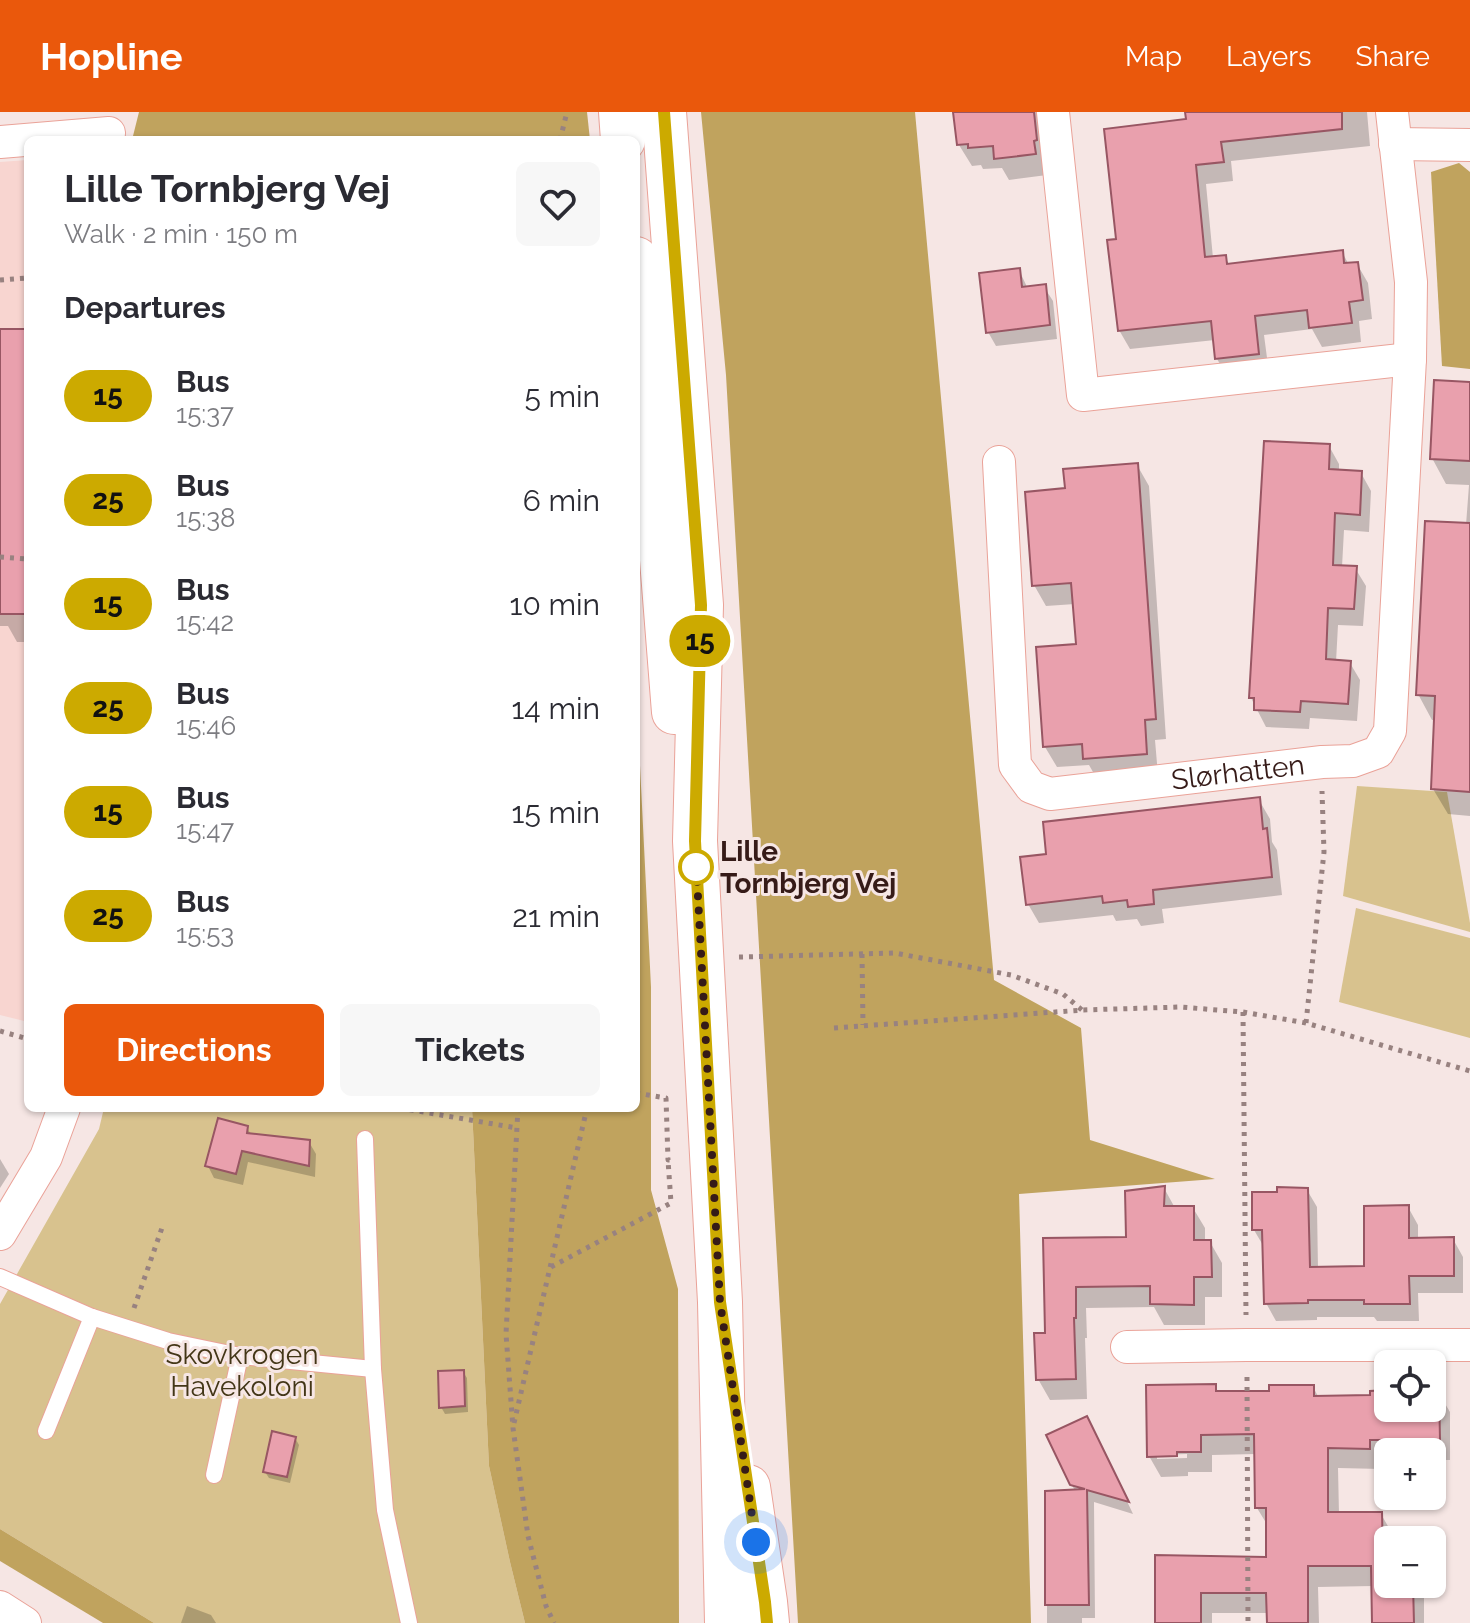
<!DOCTYPE html>
<html lang="en">
<head>
<meta charset="utf-8">
<style>
	body { margin:0; font-family:Raleway,sans-serif; background:#f7f7f7; color:#2b2b33; height:100vh; display:flex; flex-direction:column; font-size:30px; white-space:nowrap }
	* { box-sizing:border-box; margin:0 }
	p { font-size:26px; color:#7c7c81 }
	.icon { flex:none; width:44px; height:44px; fill:none; stroke:currentColor; stroke-width:2; stroke-linecap:round; stroke-linejoin:round }
	.map { position:relative; flex:1; overflow:hidden }
	.side { position:absolute; left:24px; top:24px; width:616px; height:976px; display:flex; flex-direction:column; background:#fff; border-radius:12px; box-shadow:0 2px 6px #0004 }
	.side>* { flex:none }
	.badge { padding:0 16px; border-radius:26px; font-size:28px; line-height:52px }
	.tools { position:absolute; left:1374px; top:1238px; display:grid; gap:16px }
	.tools a { display:grid; place-items:center; width:72px; height:72px; border-radius:12px; background:#fff; box-shadow:0 2px 6px #0004; font-size:40px }
	.you { position:absolute; width:40px; height:40px; margin:-20px; border:6px solid #fff; border-radius:50%; background:#1a73e8; box-shadow:0 0 0 12px #1a73e833 }
	.map>.badge { position:absolute; translate:-50% -50%; box-shadow:0 0 0 4px #fff }
	h2 { padding:0 40px; font-size:30px; line-height:72px }
	.round { display:grid; place-items:center; flex:none; width:84px; height:84px; border-radius:12px; background:#f7f7f7 }
	.head { display:flex; align-items:center; justify-content:space-between; height:136px; padding:0 40px }
	h1 { font-size:38px; font-weight:700; line-height:60px }
	.primary-button { display:flex; gap:16px; margin-top:auto; padding:16px 40px }
	.primary-button a { flex:1; height:92px; border-radius:12px; background:#ea580c; color:#fff; font-size:32px; font-weight:700; line-height:92px; text-align:center }
	.primary-button a+a { background:#f7f7f7; color:#2b2b33 }
	ul { padding:0; list-style:none }
	li { display:flex; align-items:center; gap:24px; height:104px; padding:0 40px }
	li div { flex:1 }
	li b { display:block; font-size:30px }
	li em { font-style:normal }
	li .badge { min-width:88px; font-weight:700; text-align:center }
	header { display:flex; align-items:center; gap:48px; box-sizing:border-box; height:112px; padding:0 40px; background:#ea580c; color:#fff }
	header strong { font-size:38px }
	nav { display:flex; gap:44px; margin-inline-start:auto; font-size:28px }
	.map>svg:first-child { display:block }
</style>
</head>
<body>
<header>
<strong>Hopline</strong>
<nav><a>Map</a><a>Layers</a><a>Share</a></nav>
</header>
<div class="map">
<svg width="1470" height="1511" viewBox="0 0 1470 1511">
	<rect width="100%" height="100%" fill="#f6e6e4"/>
	<polygon fill="#f8d5d0" points="28,48 28,910 0,903 0,50"/>
	<g fill="#d8c28e">
		<polygon points="1357,674 1447,680 1470,811 1470,820 1343,784"/>
		<polygon points="1356,796 1470,826 1470,926 1339,890"/>
		<polygon points="104,996 472,996 489,1354 510,1450 525,1511 154,1511 0,1417 0,1192 99,1017"/>
	</g>
	<g fill="#c0a35e">
		<polygon points="139,0 587,0 590,28 132,28"/>
		<polygon points="701,0 915,0 994,868 1081,916 1090,1028 1215,1067 1019,1082 1031,1511 798,1511 726,263"/>
		<polygon points="1459,51 1470,60 1470,257 1442,254 1431,60"/>
		<polygon points="636,573 651,875 651,1078 678,1177 679,1511 525,1511 510,1450 489,1354 472,996 636,996"/>
		<polygon points="0,1417 154,1511 103,1511 0,1449"/>
	</g>
	<g fill="#0003" fill-rule="evenodd">
		<polygon points="955,0 1042,0 1047,63 1009,68 1002,56 983,57 981,53 972,54 959,33"/>
		<polygon points="1187,0 1367,0 1370,34 1231,49 1233,69 1206,72 1213,146 1225,145 1230,154 1342,140 1349,153 1357,152 1368,171 1372,207 1359,209 1361,230 1322,235 1312,217 1264,223 1269,261 1228,265 1217,247 1215,228 1130,237 1119,218 1119,129 1188,8"/>
		<polygon points="1019,158 1028,177 1044,175 1053,189 1057,227 996,234 988,220"/>
		<polygon points="0,219 28,219 28,530 17,530 8,514 0,514"/>
		<polygon points="1470,271 1470,704 1448,702 1433,677 1436,608 1432,608 1418,582 1466,413 1469,373 1446,372 1432,346"/>
		<polygon points="1329,334 1339,352 1339,360 1361,361 1371,379 1369,420 1344,418 1342,455 1355,456 1366,474 1363,514 1338,513 1336,550 1350,551 1360,568 1357,609 1310,606 1309,617 1266,615 1251,586"/>
		<polygon points="1137,353 1149,374 1166,627 1155,628 1158,663 1097,667 1089,653 1057,655 1045,635 1078,533 1075,492 1046,494 1034,473 1067,378"/>
		<polygon points="1259,688 1270,707 1272,730 1277,738 1282,783 1162,797 1164,811 1141,814 1137,807 1116,809 1113,803 1039,811 1028,792"/>
		<polygon points="247,1016 252,1024 309,1030 316,1042 315,1065 248,1050 243,1073 214,1066 208,1054"/>
		<polygon points="0,1047 9,1062 0,1076"/>
		<polygon points="1164,1076 1175,1096 1193,1096 1205,1116 1205,1130 1210,1130 1222,1151 1222,1185 1205,1185 1205,1213 1164,1213 1154,1195 1086,1196 1087,1226 1085,1226 1087,1287 1050,1288 1038,1267 1047,1223 1046,1128 1128,1127"/>
		<polygon points="1307,1078 1317,1095 1318,1157 1366,1156 1408,1095 1418,1113 1418,1128 1453,1127 1463,1145 1463,1181 1418,1181 1419,1209 1377,1209 1374,1205 1317,1205 1317,1208 1276,1209 1266,1191 1264,1135 1254,1118 1279,1082"/>
		<polygon points="463,1260 467,1266 468,1300 445,1302 441,1295"/>
		<path d="M1215,1274l4,7h52l42,-6 6,11 53,-1 16,-5v16h44v-16h6l12,20v48h-18v-8h-44v8h-7v9l-43,-1 1,46h42l12,21v5h-5v44h36v39h-50l-1,-37 -55,1 1,36h-50l-1,-10h-56v10h-55v-66l111,2v-33l-11,-18 -1,-54 -44,1v17h-24v4l-27,1 -12,-21zM1187,1342v4l-30,1v-4z"/>
		<polygon points="1094,1319 1133,1402 1094,1390 1095,1506 1082,1506 1082,1511 1047,1511 1047,1381 1076,1380 1071,1372"/>
		<polygon points="295,1326 299,1333 290,1371 269,1366 265,1360"/>
		<polygon points="187,1494 211,1503 216,1511 181,1511"/>
	</g>
	<g fill="#e9a0ad" stroke="#985663" stroke-width="2">
		<polygon points="953,0 1034,0 1037,28 1034,29 1036,42 994,47 993,34 968,36 968,32 957,33"/>
		<polygon points="1185,0 1342,0 1342,17 1221,30 1224,50 1196,53 1205,145 1226,143 1227,152 1343,138 1344,151 1358,150 1363,188 1349,190 1352,211 1309,216 1307,198 1255,204 1259,242 1215,247 1211,209 1118,219 1107,128 1116,127 1104,17 1186,7"/>
		<polygon points="1020,156 1022,175 1046,172 1050,213 986,221 979,161"/>
		<rect x="0" y="217" width="28" height="285"/>
		<polygon points="1434,268 1470,270 1470,349 1430,347"/>
		<polygon points="1264,329 1330,332 1329,357 1362,359 1360,403 1335,401 1333,453 1357,454 1354,497 1328,496 1326,547 1351,549 1348,592 1301,589 1300,600 1254,598 1254,586 1249,586"/>
		<polygon points="1138,351 1156,607 1145,608 1147,642 1083,647 1082,632 1043,635 1036,535 1076,532 1071,471 1032,474 1025,380 1065,376 1063,357"/>
		<polygon points="1425,409 1470,411 1470,680 1431,677 1435,584 1416,583"/>
		<polygon points="1260,685 1263,717 1267,716 1272,765 1153,778 1154,792 1128,795 1127,788 1103,791 1102,784 1026,793 1020,745 1046,742 1043,710"/>
		<polygon points="218,1006 248,1014 247,1021 310,1028 309,1054 242,1039 236,1062 205,1054"/>
		<polygon points="1165,1074 1164,1094 1194,1094 1194,1128 1211,1128 1212,1165 1194,1165 1194,1193 1150,1192 1150,1174 1076,1175 1076,1206 1074,1206 1076,1267 1036,1268 1034,1221 1045,1221 1043,1126 1126,1125 1125,1079"/>
		<polygon points="1277,1075 1308,1076 1310,1155 1364,1154 1364,1094 1409,1093 1409,1126 1454,1125 1454,1164 1409,1164 1410,1192 1364,1192 1364,1188 1308,1188 1308,1191 1264,1192 1262,1118 1252,1118 1252,1080 1277,1080"/>
		<polygon points="464,1258 465,1294 439,1296 438,1259"/>
		<polygon points="1216,1272 1216,1279 1269,1279 1269,1273 1314,1273 1314,1284 1370,1283 1370,1279 1388,1278 1388,1296 1432,1296 1432,1278 1439,1277 1440,1328 1370,1328 1370,1337 1328,1336 1328,1400 1382,1400 1383,1445 1388,1445 1388,1472 1413,1472 1414,1511 1372,1511 1371,1454 1308,1454 1308,1511 1267,1511 1266,1481 1201,1481 1201,1511 1155,1511 1155,1443 1266,1445 1266,1396 1255,1396 1254,1322 1201,1323 1201,1340 1177,1340 1177,1344 1147,1345 1146,1273"/>
		<polygon points="1087,1304 1129,1390 1087,1378 1089,1493 1045,1493 1045,1379 1085,1377 1070,1373 1046,1323"/>
		<polygon points="272,1319 296,1325 287,1365 263,1360"/>
	</g>
	<g fill="none" stroke-linecap="round" stroke-linejoin="round">
		<defs>
			<g id="lane">
				<polyline points="365,1027 373,1257 385,1398 409,1511"/>
				<polyline points="0,1165 92,1205 168,1229 240,1244 373,1257"/>
				<polyline points="46,1319 92,1205"/>
				<polyline points="214,1363 240,1244"/>
			</g>
			<g id="street">
				<polyline points="1053,0 1083,283 1410,247"/>
				<polyline points="0,30 109,21"/>
				<polyline points="1395,32 1470,33"/>
				<path id="s1" d="M999,350l16,303 16,22 19,7 272,-32 31,-1 25,-9 12,-21 20,-372 1,-77 -19,-170"/>
				<polyline points="0,1122 46,1045 64,996"/>
				<polyline points="1127,1235 1246,1233 1470,1233"/>
				<polyline points="0,1495 25,1511"/>
			</g>
			<g id="secondary">
				<polyline points="621,0 623,28"/>
				<polyline points="664,0 701,493 695,729 720,1190 727,1511"/>
				<polyline points="636,147 645,231 674,600"/>
				<polyline points="748,1375 765,1490 767,1511"/>
			</g>
		</defs>
		<use href="#lane" stroke="#eaa298" stroke-width="18"/>
		<use href="#street" stroke="#eaa298" stroke-width="34"/>
		<use href="#secondary" stroke="#eaa298" stroke-width="46"/>
		<g stroke="#988280" stroke-width="5" stroke-dasharray="4 6" stroke-linecap="butt">
			<polyline points="560,28 567,0"/>
			<polyline points="0,168 28,166"/>
			<polyline points="0,445 28,447"/>
			<polyline points="862,842 863,913"/>
			<polyline points="739,845 895,841 1011,863 1063,882 1082,898"/>
			<polyline points="1243,900 1246,1203"/>
			<polyline points="1306,911 1324,740 1322,679"/>
			<polyline points="834,916 1083,898 1180,895 1243,900 1306,911 1470,959"/>
			<polyline points="0,919 28,927"/>
			<polyline points="636,981 666,986 668,1048 671,1048"/>
			<polyline points="400,996 517,1016"/>
			<polyline points="518,996 506,1222 513,1316 528,1424 546,1494 554,1511"/>
			<polyline points="551,1155 671,1091 668,1048"/>
			<polyline points="134,1196 163,1113"/>
			<polyline points="1247,1265 1248,1511"/>
			<polyline points="514,1311 587,996"/>
		</g>
		<use href="#lane" stroke="#fff" stroke-width="16"/>
		<use href="#street" stroke="#fff" stroke-width="32"/>
		<use href="#secondary" stroke="#fff" stroke-width="44"/>
	</g>
	<g fill="none" stroke-linecap="round" stroke-linejoin="round">
		<defs>
			<polyline id="line" points="664,0 701,493 695,729 720,1190 765,1490 767,1511"/>
		</defs>
		<use href="#line" stroke="#fff" stroke-width="18"/>
		<use href="#line" stroke="#ca0" stroke-width="12"/>
		<polyline stroke="#361b18" stroke-width="8" stroke-dasharray="0 14.4" points="696,755 696,748 720,1190 756,1430"/>
	</g>
	<circle fill="#fff" stroke="#ca0" stroke-width="4" cx="696" cy="755" r="16"/>
	<g text-anchor="middle" stroke-width="6" stroke-linejoin="round" paint-order="stroke">
		<g font-size="28" fill="#361b18" stroke="#f6e6e4">
			<text dy="10" stroke="none"><textPath href="#s1" startOffset="540">Slørhatten</textPath></text>
		</g>
		<g font-size="28" font-weight="bold" fill="#361b18" stroke="#f6e6e4" text-anchor="start">
			<text x="720" y="749">Lille<tspan x="720" dy="32">Tornbjerg Vej</tspan></text>
		</g>
		<g font-size="28" fill="#433617" stroke="#f6e6e4">
			<text x="242" y="1252">Skovkrogen<tspan x="242" dy="32">Havekoloni</tspan></text>
		</g>
	</g>
</svg>
<div class="tools">
<a><svg class="icon" aria-label="locate" viewBox="0 0 24 24"><circle cx="12" cy="12" r="6"/><path d="M12 2v4M12 18v4M2 12h4M18 12h4"/></svg></a>
<a>+</a>
<a>−</a>
</div>
<div class="you" style="left:756px;top:1430px"></div>
<b class="badge" style="left:700px;top:529px;background:#ca0;color:#111">15</b>
<section class="side">
<div class="head"><div><h1>Lille Tornbjerg Vej</h1><p>Walk · 2 min · 150 m</p></div><a class="round"><svg class="icon" aria-label="heart" viewBox="0 0 24 24"><path d="M12 20l-8-8c-3-5 5-10 8-4 3-6 11-1 8 4z"/></svg></a></div>
<h2>Departures</h2>
<ul>
<li><span class="badge" style="background:#ca0;color:#111">15</span><div><b>Bus</b><p>15:37</p></div><em>5 min</em></li>
<li><span class="badge" style="background:#ca0;color:#111">25</span><div><b>Bus</b><p>15:38</p></div><em>6 min</em></li>
<li><span class="badge" style="background:#ca0;color:#111">15</span><div><b>Bus</b><p>15:42</p></div><em>10 min</em></li>
<li><span class="badge" style="background:#ca0;color:#111">25</span><div><b>Bus</b><p>15:46</p></div><em>14 min</em></li>
<li><span class="badge" style="background:#ca0;color:#111">15</span><div><b>Bus</b><p>15:47</p></div><em>15 min</em></li>
<li><span class="badge" style="background:#ca0;color:#111">25</span><div><b>Bus</b><p>15:53</p></div><em>21 min</em></li>
</ul>
<div class="primary-button"><a>Directions</a><a>Tickets</a></div>
</section>
</div>
</body>
</html>
